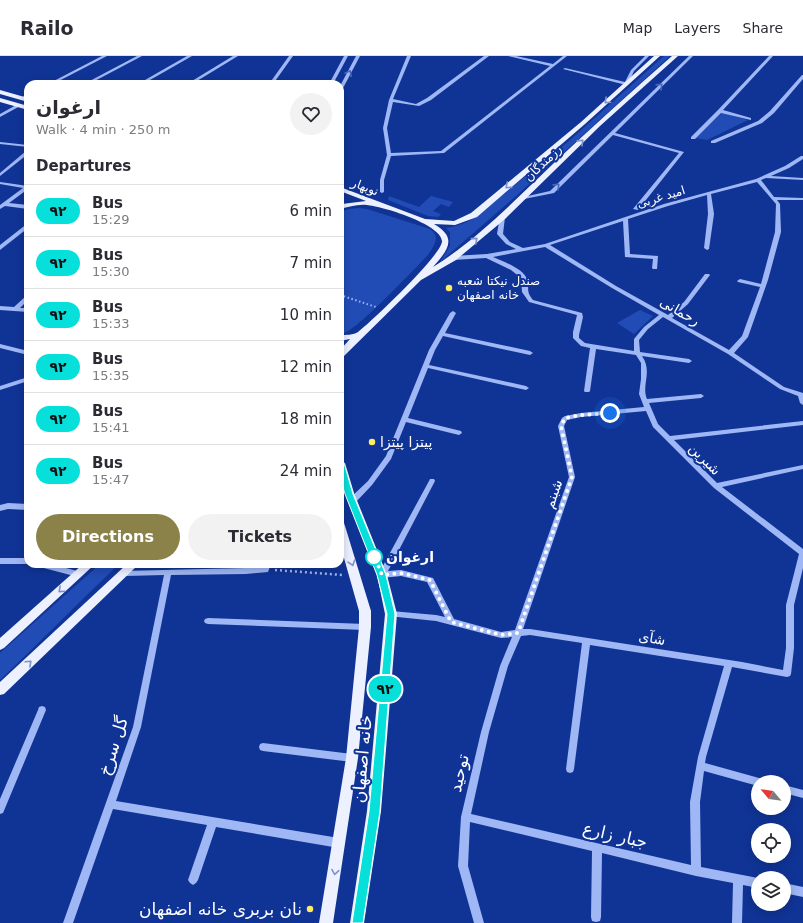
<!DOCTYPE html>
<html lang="en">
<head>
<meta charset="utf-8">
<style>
	body { margin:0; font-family:"DejaVu Sans","Noto Naskh Arabic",sans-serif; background:#f2f2f3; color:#2b2b33; height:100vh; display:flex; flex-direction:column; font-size:15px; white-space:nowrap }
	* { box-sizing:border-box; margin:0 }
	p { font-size:13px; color:#7c7c81 }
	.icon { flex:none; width:22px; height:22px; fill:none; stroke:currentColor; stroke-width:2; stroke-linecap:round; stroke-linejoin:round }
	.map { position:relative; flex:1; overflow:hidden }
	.side { position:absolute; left:24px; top:24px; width:320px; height:488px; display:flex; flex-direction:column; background:#fff; border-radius:12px; box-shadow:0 2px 10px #0003 }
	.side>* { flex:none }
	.badge { padding:0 8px; border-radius:13px; font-size:14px; line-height:26px }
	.needle { width:26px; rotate:299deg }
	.fabs { position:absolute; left:751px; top:719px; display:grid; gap:8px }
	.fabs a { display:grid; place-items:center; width:40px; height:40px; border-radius:50%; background:#fff; box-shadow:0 2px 10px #0003; font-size:20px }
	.you { position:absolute; width:20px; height:20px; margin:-10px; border:3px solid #fff; border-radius:50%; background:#1a73e8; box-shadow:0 0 0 6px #1a73e833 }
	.map>.badge { position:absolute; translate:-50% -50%; box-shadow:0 0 0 2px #fff }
	h2 { padding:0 12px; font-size:15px; line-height:36px }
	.round { display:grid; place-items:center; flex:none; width:42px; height:42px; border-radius:21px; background:#f2f2f3 }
	.summary { display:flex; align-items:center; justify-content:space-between; height:68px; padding:0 12px }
	h1 { font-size:19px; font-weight:700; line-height:30px }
	.button { display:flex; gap:8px; margin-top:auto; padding:8px 12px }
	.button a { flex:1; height:46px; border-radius:24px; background:#8a8248; color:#fff; font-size:16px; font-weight:700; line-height:46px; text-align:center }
	.button a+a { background:#f2f2f3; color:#2b2b33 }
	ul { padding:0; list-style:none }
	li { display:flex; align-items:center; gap:12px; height:52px; padding:0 12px; border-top:1px solid #e1e1e2 }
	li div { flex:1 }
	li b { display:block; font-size:15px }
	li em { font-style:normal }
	li .badge { min-width:44px; font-weight:700; text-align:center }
	header { display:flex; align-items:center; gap:24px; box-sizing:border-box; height:56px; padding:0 20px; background:#fff; border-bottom:1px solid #e1e1e2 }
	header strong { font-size:19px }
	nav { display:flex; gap:22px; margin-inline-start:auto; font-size:14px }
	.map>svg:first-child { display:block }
</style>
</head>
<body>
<header>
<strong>Railo</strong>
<nav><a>Map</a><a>Layers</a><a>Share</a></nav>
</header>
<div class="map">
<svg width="803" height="867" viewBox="0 0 803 867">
	<rect width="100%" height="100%" fill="#103496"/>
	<g fill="#224cb5">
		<path d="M664,0h6l-154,140 -76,66 10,-16v-14l-4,-4c12,-2 22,-5 32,-13l91,-74z"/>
		<polygon points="722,57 748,64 707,84 695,82"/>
		<polygon points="389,140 419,151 431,140 453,146 449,151 441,148 433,155 441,158 438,161 428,160 388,144"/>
		<path d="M358,152l9,1 63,20c11,8 4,17 -2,26 -14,14 -73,78 -88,80v-123l9,-3z"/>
		<polygon points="640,254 653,260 634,278 617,267"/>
		<path d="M100,508h19c-40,38 -79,78 -119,116v-27z"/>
	</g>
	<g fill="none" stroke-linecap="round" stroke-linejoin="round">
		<polyline stroke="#9fb7f4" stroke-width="2" stroke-dasharray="1.5 2.5" stroke-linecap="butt" points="340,239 376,251"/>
		<polyline stroke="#9fb7f4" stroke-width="2.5" stroke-dasharray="2 3" stroke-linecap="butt" points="275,514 343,519"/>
		<g fill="#9fb7f4" fill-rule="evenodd">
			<polygon points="102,0 107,0 53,28 48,28"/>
			<polygon points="137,0 142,0 89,28 84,28"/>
			<polygon points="187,0 192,0 143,28 138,28"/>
			<polygon points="233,0 238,0 192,28 187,28"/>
			<polygon points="289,0 293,0 273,28 269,28"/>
			<polygon points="344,0 348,0 333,28 329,28"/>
			<polygon points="356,0 360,0 342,34 340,35 340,30"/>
			<polygon points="407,0 411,0 393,43 416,48 427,42 484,0 489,0 431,44 419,50 393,46 387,72 391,97 441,95 550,10 508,0 516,0 553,8 563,0 567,0 444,97 391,100 384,124 384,136 382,137 380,136 380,124 387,99 383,72 389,44"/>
			<polygon points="645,0 649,0 634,15 628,28 626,29 563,13 565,12 625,26 631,14"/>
			<polygon points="689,0 693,0 615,77 684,96 638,154 633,153 679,97 613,79 554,137 519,144 519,142 550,135"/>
			<polygon points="769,0 773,0 723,54 751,62 751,64 721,57 695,83 691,83 691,81 718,54"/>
			<polygon points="802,19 803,19 803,23 774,57 762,67 715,87 711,87 711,85 758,65 770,55"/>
			<polygon points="28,38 28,41 22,43 20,42"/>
			<polygon points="18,48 22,49 0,61 0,58"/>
			<polygon points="0,86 28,89 28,91 0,88"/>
			<polygon points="26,95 28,95 28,98 0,120 0,117"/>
			<path d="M801,100h2v3l-14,9 -18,8 32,2v2l-37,-2 -5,2 13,17 29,1v2h-26l3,4 1,28 -13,48 -20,57 -14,16 50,34 19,6v12l-3,-2 -2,-7 -18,-7 -52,-35 -65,-37 -15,12 -9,11 1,12 49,7 3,2 -3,2 -47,-7c11,16 -1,29 5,43l54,-5 3,2 -3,2 -52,5 9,21 12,12 133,-15v4l-129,15 43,43 86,-18v4l-81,18 81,62v19l-9,37v43l-3,26 -1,2 -3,1 -55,-10 -26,90 -1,6 54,15 3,1 2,3h-6v4l-54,-15 -4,31 1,65 57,11v10l-15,-3 -1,38h-10l1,-40 -37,-7 -94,-23 -1,64 -1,4 -4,1 -4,-1 -1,-4 1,-66 -122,-29 -2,44 16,57h-10l-16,-57 3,-49 20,-85 19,-66 12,-29 -11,1 -65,-17 -48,-5 -1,-2 1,-2 3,-1 45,4 9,2 -18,-35 -26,-6 -19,2 -3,-1 -1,-2 51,-94 1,-2h4l1,2 -47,90 13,-1 32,8 21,41 47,13 14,-2 54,-153 -11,-51 4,-8 3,-2 16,-3 63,-6 -5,-13 2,-15v-16l-5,-8 -40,-6 -6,42 -1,1h-4l-1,-1 6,-43 -9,-2 -8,-8v-6l4,-17 -48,-13 -7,-10 -1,-14 -10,-8 -25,-12 -33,2 -3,-2 3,-2 34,-2 29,-5 -10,-5 -9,-10 3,-18 5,1 -2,17 7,8 13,6 22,-4 119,-40 92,-25 29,-13zM757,126l19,22 -1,28 -14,52 -21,-5 -3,2 1,1 22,5 -18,49 -13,14 -57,-32 16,-14 22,-29 -1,-1h-4l-21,28 -16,13 -52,-29 -66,-41 73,-24 2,36 28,2 -1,9 1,1h4l1,-13 -28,-2 -2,-35 40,-13 39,-11 1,19 -4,34 3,2 2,-1 5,-35 -3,-20zM545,191l67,41 47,27 -15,12 -10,12v12l-49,-8 -6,-5v-3l4,-18 -1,-4 -49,-13c-8,-10 -3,-12 -6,-21 -4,-11 -25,-18 -34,-22zM646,355l7,16 61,61 85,66 -13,51v43l-3,22 -41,-8 -212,-33h-7l52,-152 -11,-51 3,-6 14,-3zM530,579l52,8 -16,126 1,3 3,1 3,-1 1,-3 16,-124 134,21 -26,91 -8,45 1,63 -220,-51 18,-82 19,-66 13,-30z"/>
			<polygon points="0,126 28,130 28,133 9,147 28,149 28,153 5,150 0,153 0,149 23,132 0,128"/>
			<polygon points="28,167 28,172 0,194 0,189"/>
			<polygon points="28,239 28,244 20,252 28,252 28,256 0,254 0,250 14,251 26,240"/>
			<polygon points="453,255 456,257 445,277 530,295 533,297 530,299 443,280 435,294 429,309 526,330 529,332 526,334 428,312 408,362 461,375 462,377 459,379 406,366 391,403 372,429 355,447 349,447 348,445 349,443 368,425 386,400 429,294 450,257"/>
			<polygon points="0,288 28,295 28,299 0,292"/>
			<polygon points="28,321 28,325 0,334 0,330"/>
			<polygon points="8,447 28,448 28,454 8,453 0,455 0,449"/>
			<rect x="0" y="502" width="28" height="6"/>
			<polygon points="36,508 51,508 81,516 82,518 81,520 78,521 40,511 37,510"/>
			<polygon points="263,508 271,508 268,516 246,518 171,519 141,671 116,745 339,782 342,784 344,787 342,790 339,792 216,771 198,824 196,827 193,829 190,827 188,824 207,769 113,753 73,867 63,867 133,671 164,519 125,520 122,519 121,517 122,515 246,512 262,511"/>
			<polygon points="208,562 365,568 368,569 369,571 368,573 365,574 208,568 205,567 204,565 205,563"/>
			<polygon points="42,650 45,651 46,654 3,757 0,758 0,743 38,654 39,651"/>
			<polygon points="263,687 352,698 355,699 356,702 355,705 352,706 263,695 260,694 259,691 260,688"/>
			<polygon points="784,729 803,734 803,742 784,737"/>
			<polygon points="784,827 803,831 803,841 784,837"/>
		</g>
		<g fill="#ecf0ff" fill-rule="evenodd">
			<path d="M654,0h6l-75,68 -108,93 -22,8 -21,-1c24,14 14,26 -1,43 45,-28 83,-68 122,-105 38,-36 77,-71 117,-106h6l-78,70 -95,93 -49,41 -35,20 -78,77 -3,1v-8l10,-11 -10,2v-6c5,0 14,0 18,-3 13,-10 85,-78 84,-91 -1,-17 -61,-35 -75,-36 -10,-1 -18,2 -27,4v-5h2l24,-3 -26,-10v-4l85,32 29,2 17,-8 110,-91z"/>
			<polygon points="0,34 28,42 28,46 0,38"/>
			<polygon points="0,42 28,50 28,54 0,46"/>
			<polygon points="340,404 345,407 354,437 387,519 397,558 381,755 364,867 350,867 367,755 385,558 377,519 340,423"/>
			<polygon points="340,466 344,467 345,470 371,555 371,571 358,702 333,867 319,867 346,702 359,571 359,555 340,488"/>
			<polygon points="83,508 95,508 4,592 0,594 0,582"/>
			<polygon points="127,508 139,508 4,638 0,639 0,626"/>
		</g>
	</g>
	<defs><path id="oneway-chevron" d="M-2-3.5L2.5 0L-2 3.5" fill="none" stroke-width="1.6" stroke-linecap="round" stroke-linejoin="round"/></defs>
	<g stroke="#4968bc">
		<use href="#oneway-chevron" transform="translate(349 17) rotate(-62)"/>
		<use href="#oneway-chevron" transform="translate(660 30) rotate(-44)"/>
		<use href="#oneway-chevron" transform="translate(557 130) rotate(-44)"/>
	</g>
	<g stroke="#7e92ca">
		<use href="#oneway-chevron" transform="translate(607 45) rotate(138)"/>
		<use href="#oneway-chevron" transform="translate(581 86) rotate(-44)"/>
		<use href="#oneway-chevron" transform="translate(508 130) rotate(140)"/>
		<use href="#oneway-chevron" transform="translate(475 184) rotate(-40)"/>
		<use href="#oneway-chevron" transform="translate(352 507) rotate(72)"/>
		<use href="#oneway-chevron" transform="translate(61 534) rotate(138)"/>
		<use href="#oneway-chevron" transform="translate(29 607) rotate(-43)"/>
		<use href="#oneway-chevron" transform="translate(335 816) rotate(99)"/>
	</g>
	<polygon fill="#07dfdb" stroke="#fff" points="340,404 344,407 353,438 386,519 395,558 380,755 363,867 352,867 369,755 387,558 377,519 345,438 336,407"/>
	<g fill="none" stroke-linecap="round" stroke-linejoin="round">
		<polyline stroke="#fff" stroke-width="4" stroke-dasharray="0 7.2" points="374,501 374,499 382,519 401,517 430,524 451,566 501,579 518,577 572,421 561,370 565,362 581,359 610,357"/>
	</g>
	<g fill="#ffec62" stroke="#103496" stroke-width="1.5">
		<circle cx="449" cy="232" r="4"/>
		<circle cx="372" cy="386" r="4"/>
		<circle cx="310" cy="853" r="4"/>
	</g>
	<circle fill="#fff" stroke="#07dfdb" stroke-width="2" cx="374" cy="501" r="8"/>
	<g text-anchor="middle" stroke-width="4" stroke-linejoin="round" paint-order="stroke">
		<g font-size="12" fill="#fff" stroke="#103496">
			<text transform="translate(543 107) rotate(-44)" y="4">رزمندگان</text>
			<text transform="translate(365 131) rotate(21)" y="4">نوبهار</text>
			<text transform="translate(661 141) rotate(-17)" y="4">امید غربی</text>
		</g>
		<g font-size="12" fill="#fff" stroke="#103496" text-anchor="start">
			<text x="457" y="229">صندل نیکتا شعبه<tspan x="457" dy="14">خانه اصفهان</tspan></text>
		</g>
		<g font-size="14" fill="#fff" stroke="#103496">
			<text transform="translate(680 255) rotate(30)" y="5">رحمانی</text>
			<text transform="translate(705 403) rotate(45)" y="5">شیرین</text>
			<text transform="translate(553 438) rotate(-71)" y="5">شبنم</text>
			<text transform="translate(652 582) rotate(9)" y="5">شآی</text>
		</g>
		<g font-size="14" fill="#fff" stroke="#103496" text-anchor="start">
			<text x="380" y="391">پیتزا پیتزا</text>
		</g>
		<g font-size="14" font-weight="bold" fill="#fff" stroke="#103496" text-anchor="start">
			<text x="386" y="506">ارغوان</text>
		</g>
		<g font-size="17" fill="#fff" stroke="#103496">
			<text transform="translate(113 690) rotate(-72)" y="6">گل سرخ</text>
			<text transform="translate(362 703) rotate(-85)" y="6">خانه اصفهان</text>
			<text transform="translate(459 717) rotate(-77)" y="6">توحید</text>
			<text transform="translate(615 779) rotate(13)" y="6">جبار زارع</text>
		</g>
		<g font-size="17" fill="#fff" stroke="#103496" text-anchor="end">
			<text x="302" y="859">نان بربری خانه اضفهان</text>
		</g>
	</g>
</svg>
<div class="fabs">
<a><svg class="needle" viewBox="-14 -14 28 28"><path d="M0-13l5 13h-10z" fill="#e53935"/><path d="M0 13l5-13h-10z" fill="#7c7c81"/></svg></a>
<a><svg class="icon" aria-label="locate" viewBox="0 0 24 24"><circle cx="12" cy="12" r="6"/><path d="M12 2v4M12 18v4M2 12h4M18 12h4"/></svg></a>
<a><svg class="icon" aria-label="layers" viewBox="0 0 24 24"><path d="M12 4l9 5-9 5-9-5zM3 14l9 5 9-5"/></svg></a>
</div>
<div class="you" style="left:610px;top:357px"></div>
<b class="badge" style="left:385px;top:633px;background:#07dfdb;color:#111">۹۲</b>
<section class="side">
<div class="summary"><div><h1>ارغوان</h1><p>Walk · 4 min · 250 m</p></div><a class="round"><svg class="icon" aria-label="heart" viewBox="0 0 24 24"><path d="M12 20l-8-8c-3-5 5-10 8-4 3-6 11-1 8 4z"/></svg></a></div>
<h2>Departures</h2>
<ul>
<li><span class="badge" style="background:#07dfdb;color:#111">۹۲</span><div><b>Bus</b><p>15:29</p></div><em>6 min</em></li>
<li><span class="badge" style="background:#07dfdb;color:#111">۹۲</span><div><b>Bus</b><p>15:30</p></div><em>7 min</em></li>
<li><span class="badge" style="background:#07dfdb;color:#111">۹۲</span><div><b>Bus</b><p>15:33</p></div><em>10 min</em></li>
<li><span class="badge" style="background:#07dfdb;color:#111">۹۲</span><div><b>Bus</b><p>15:35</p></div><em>12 min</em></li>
<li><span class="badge" style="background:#07dfdb;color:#111">۹۲</span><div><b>Bus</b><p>15:41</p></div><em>18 min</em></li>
<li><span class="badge" style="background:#07dfdb;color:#111">۹۲</span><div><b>Bus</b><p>15:47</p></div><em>24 min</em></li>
</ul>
<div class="button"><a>Directions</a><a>Tickets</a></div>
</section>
</div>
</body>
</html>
